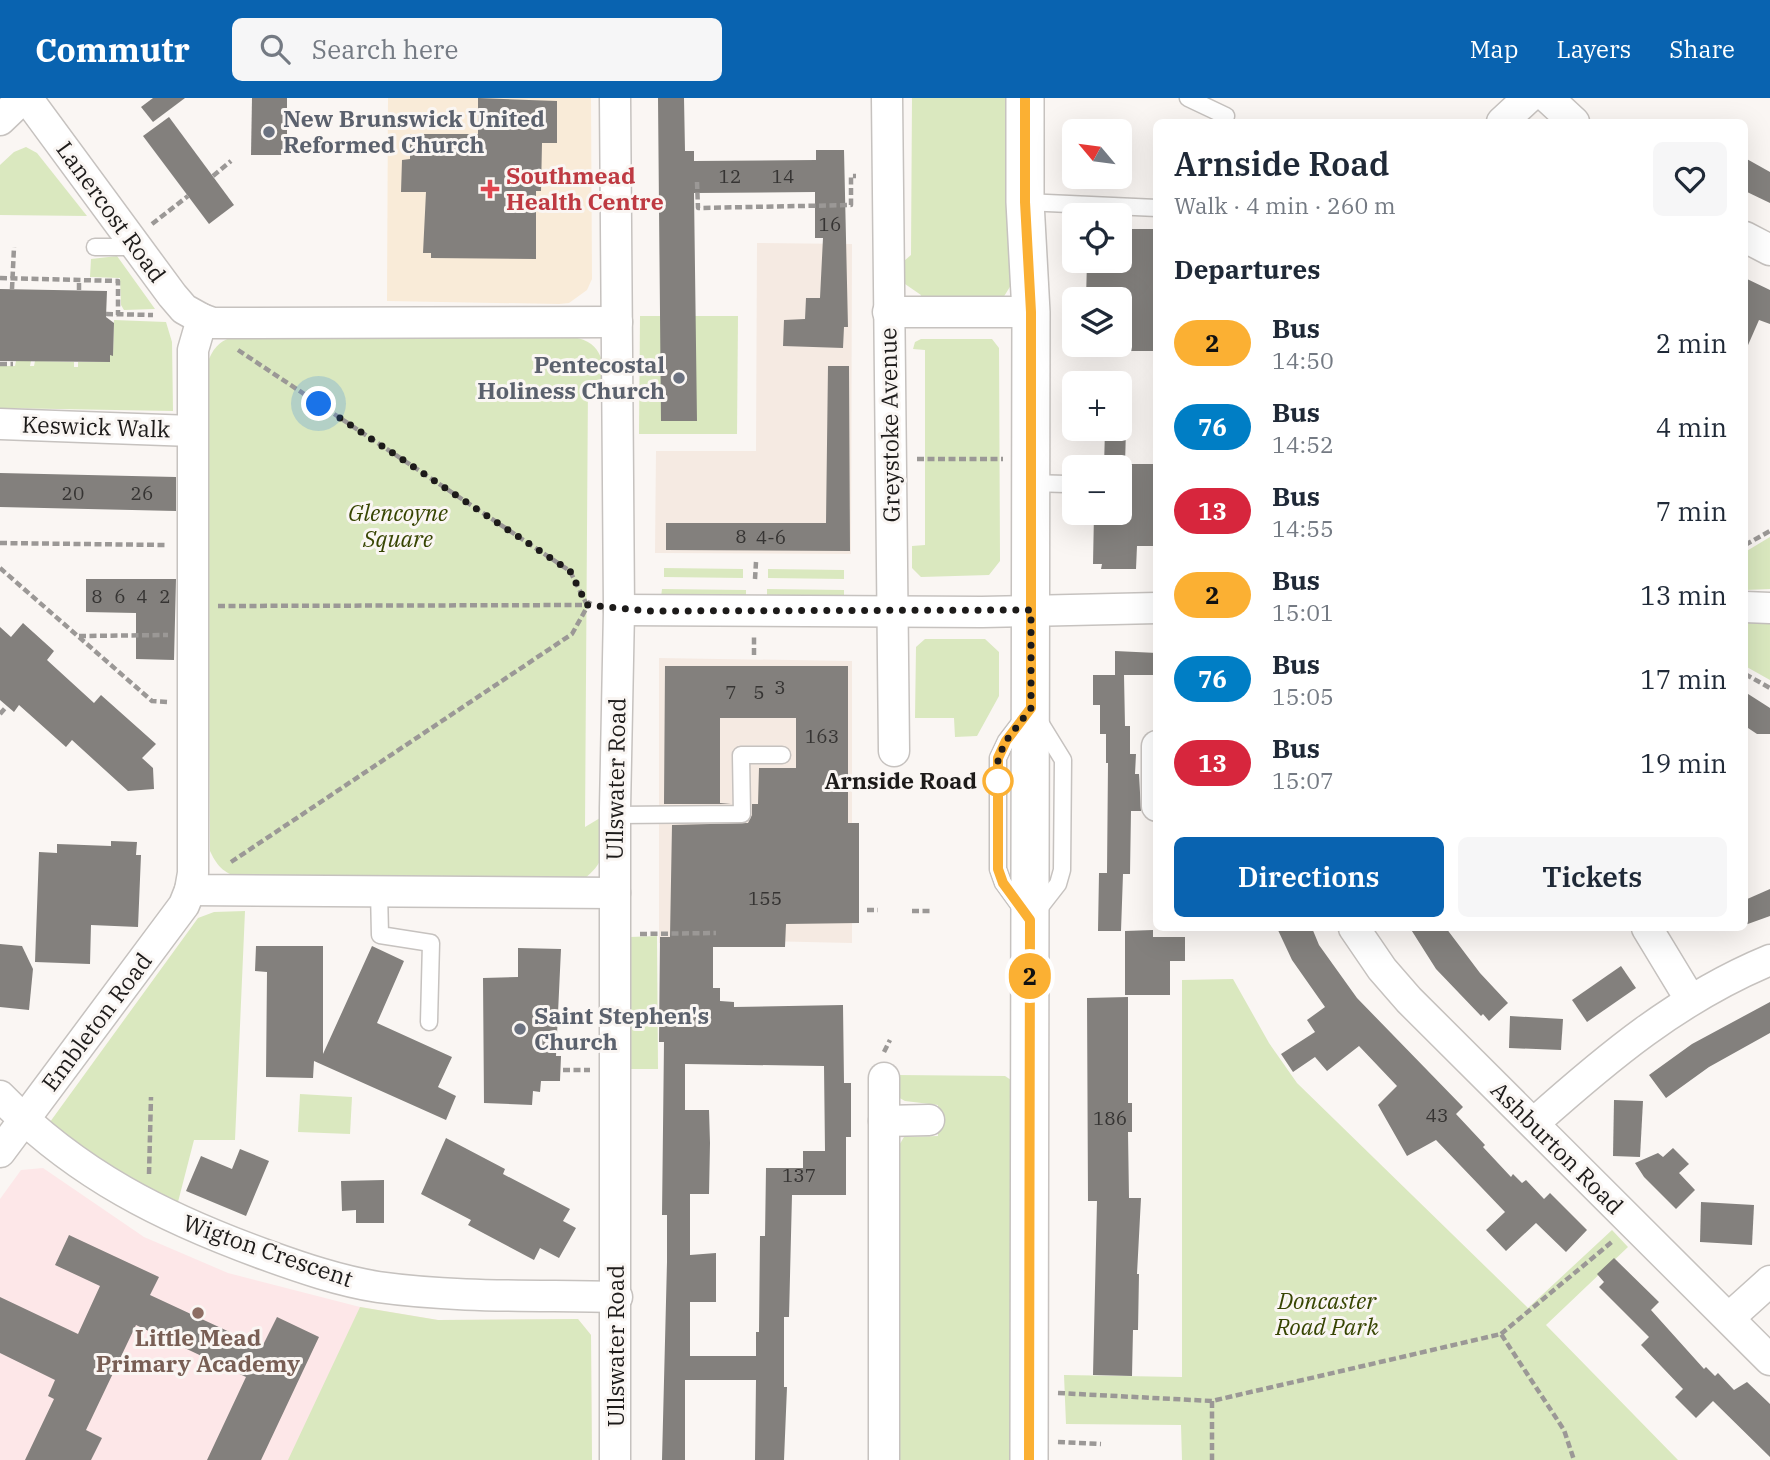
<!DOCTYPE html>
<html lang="en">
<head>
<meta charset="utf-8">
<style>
	body { margin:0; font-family:"IBM Plex Serif",serif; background:#f6f6f7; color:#1f2937; height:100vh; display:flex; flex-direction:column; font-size:26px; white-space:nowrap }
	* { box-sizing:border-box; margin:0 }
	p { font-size:23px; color:#747a83 }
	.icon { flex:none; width:38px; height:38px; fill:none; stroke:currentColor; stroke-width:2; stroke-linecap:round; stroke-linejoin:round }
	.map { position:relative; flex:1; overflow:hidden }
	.panel { position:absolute; left:1153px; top:21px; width:595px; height:812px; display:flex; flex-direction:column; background:#fff; border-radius:10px; box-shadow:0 7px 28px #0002 }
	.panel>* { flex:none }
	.badge { padding:0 14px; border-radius:23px; font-size:24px; line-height:46px }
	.needle { width:46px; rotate:299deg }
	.buttons { position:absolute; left:1062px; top:21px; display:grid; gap:14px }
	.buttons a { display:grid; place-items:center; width:70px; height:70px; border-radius:10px; background:#fff; box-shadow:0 7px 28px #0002; font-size:35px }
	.you { position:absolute; width:35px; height:35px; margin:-18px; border:5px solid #fff; border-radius:50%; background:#1a73e8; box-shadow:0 0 0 10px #1a73e833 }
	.map>.badge { position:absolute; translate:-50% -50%; box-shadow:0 0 0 4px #fff }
	h2 { padding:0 21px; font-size:26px; line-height:63px }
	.round { display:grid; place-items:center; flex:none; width:74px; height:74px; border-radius:10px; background:#f6f6f7 }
	.head { display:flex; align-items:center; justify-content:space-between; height:119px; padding:0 21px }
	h1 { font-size:33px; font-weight:600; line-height:52px }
	.button { display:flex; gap:14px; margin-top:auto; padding:14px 21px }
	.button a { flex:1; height:80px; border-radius:10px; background:#0963b0; color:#fff; font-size:28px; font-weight:600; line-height:80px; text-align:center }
	.button a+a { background:#f6f6f7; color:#1f2937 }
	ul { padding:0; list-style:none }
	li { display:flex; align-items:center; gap:21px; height:84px; padding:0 21px }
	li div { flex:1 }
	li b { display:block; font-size:26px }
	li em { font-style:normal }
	li .badge { min-width:77px; font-weight:700; text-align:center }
	header { display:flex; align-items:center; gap:42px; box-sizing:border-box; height:98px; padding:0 35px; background:#0963b0; color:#fff }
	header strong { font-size:33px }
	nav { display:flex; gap:38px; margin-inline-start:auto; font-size:24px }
	.search { width:490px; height:63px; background:#f6f6f7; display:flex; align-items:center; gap:18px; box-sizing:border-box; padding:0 24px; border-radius:10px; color:#747a83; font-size:26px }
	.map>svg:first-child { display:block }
</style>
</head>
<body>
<header>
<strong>Commutr</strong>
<div class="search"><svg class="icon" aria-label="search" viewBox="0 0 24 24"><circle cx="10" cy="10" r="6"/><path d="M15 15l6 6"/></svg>Search here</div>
<nav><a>Map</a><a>Layers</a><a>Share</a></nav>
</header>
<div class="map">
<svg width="1770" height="1362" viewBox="0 0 1770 1362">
	<rect width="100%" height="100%" fill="#faf6f3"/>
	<g fill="#f5eae2">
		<polygon points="757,145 852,146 851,456 655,455 656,353 756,353"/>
		<polygon points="659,560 852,563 852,845 719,842 659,845"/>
	</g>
	<polygon fill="#fde7e8" points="43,1070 144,1139 228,1175 360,1209 438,1222 578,1221 591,1237 592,1362 0,1362 0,1101 21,1072"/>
	<polygon fill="#f9ebd8" points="388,0 591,0 592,181 587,192 569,205 559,206 387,203"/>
	<g fill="#dae8bf">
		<polygon points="912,0 1011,0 1011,187 1003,200 920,205 921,197 905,186 904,163 911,157"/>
		<polygon points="26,49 37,55 87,118 0,117 0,67 14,54"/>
		<polygon points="117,158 155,211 124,212 121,207 120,180 90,179 91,161"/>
		<polygon points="640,218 738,218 737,336 639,336"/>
		<polygon points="114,222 166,224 172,244 173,313 0,310 0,268 15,268 16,263 31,263 30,268 34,268 35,263 74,264 74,269 78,269 78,264 110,264 110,257 113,257"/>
		<path d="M236,238l337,1c31,5 32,29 32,56l-17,-10 -3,444 20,-12c0,29 4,44 -21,64l-341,-1c-18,-4 -25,-10 -33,-27l-4,-420 3,-72c6,-14 13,-19 27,-23z"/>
		<polygon points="921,241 992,241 999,250 1000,463 989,477 921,479 912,470 912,448 925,447 925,252 913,251 915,244"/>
		<polygon points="1770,439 1770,491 1745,492 1745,454"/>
		<polygon points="664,470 743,471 743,480 664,479"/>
		<polygon points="768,471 844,472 844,481 768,480"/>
		<polygon points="662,491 746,492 746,500 661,499"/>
		<polygon points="767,491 844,492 844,501 767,500"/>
		<polygon points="1745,525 1770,526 1770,582 1745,568"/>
		<polygon points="925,541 985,541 999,554 999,598 977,638 955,639 954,620 915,620 916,549"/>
		<path d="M245,813l-10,229h-41l-16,62c-48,-16 -89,-49 -128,-80l148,-204 16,-6z"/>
		<polygon points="657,838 658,971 631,971 630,839"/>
		<polygon points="1233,881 1269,945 1297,985 1528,1210 1612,1132 1628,1149 1546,1227 1678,1362 1182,1362 1181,1327 1066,1326 1064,1277 1182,1279 1182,882"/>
		<polygon points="897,977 1005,978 1011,982 1011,1362 899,1362 898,1049 904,1039 938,1038 938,1007 905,1003 896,998"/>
		<polygon points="300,996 352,999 350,1036 298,1034"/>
		<polygon points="360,1209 438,1222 578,1221 591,1237 592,1362 288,1362"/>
	</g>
	<g fill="#83807d" fill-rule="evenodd">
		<polygon points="153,0 185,0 153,24 141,9"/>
		<polygon points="252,0 287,0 287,57 251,57"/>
		<polygon points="478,0 557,3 557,45 542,45 541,93 536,93 536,161 431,160 431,155 423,155 426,94 401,94 402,62 410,61 410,36 478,36"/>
		<polygon points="658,0 684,0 685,53 694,53 694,63 816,62 816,52 844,52 848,229 844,229 843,250 783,248 784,222 805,221 806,200 820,200 823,140 815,140 815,94 694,95 697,323 661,323"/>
		<polygon points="169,19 234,107 209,126 143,38"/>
		<polygon points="1745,60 1770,74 1770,105 1745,93"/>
		<polygon points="1120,131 1157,131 1157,253 1120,253 1120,201 1086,201 1087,163 1120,163"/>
		<polygon points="1745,180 1770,192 1770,226 1759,222 1745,254"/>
		<polygon points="0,191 107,193 106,219 114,225 113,258 110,257 110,264 0,263"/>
		<polygon points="828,268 849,268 850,453 666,452 666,425 826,425"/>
		<polygon points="1105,331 1126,331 1125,366 1157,366 1157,448 1137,448 1136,471 1101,471 1102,466 1093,466 1094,415 1120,415 1120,369 1104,369"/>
		<polygon points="0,375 176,379 176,413 0,409"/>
		<polygon points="86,481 176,481 174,562 136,561 136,515 86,514"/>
		<polygon points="23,525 54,553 47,562 94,605 101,597 156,646 142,660 153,670 154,691 128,693 72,642 66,649 19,607 14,614 0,602 0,529 11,539"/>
		<polygon points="1115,553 1157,555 1157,577 1124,577 1125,628 1130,628 1130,656 1136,656 1135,676 1139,676 1141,713 1131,713 1130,776 1123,776 1121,833 1098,833 1099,775 1107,775 1108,665 1106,665 1106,636 1100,636 1100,607 1093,607 1093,577 1115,577"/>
		<path d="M665,568h183v157h11v100l-73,1 -1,23h-72v41h7v13l14,1v5l109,-2 1,78h7v54h-5v58h-54l-3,122h-5v70h3l-3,73h-29l1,-80h-71v80h-23l5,-198v-47h-5l2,-173h-5l1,-105h10l2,-112 76,-2 4,-8v-11h6l1,-36h37v-50h-76v85l11,1h-67zM685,966l139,2 1,85h-22v17h-37l-1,68h-5l-1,96h-3v24h-66v-54h26v-49l-26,2v-61h19l1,-51 -1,-33h-24z"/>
		<polygon points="1745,594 1770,610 1770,636 1757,636 1745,628"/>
		<polygon points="111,743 137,744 136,757 141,757 138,829 91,827 90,866 35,864 39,754 57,755 57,746 111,748"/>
		<polygon points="1770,791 1770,818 1745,827 1745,802"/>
		<polygon points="1277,830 1312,830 1319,847 1357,900 1463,1009 1456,1016 1485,1047 1483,1049 1511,1079 1513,1076 1522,1085 1526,1082 1544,1101 1550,1095 1587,1132 1566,1154 1536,1125 1506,1153 1486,1132 1505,1114 1436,1042 1407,1058 1378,1007 1397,988 1359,948 1327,973 1315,959 1293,974 1281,956 1315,934 1307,922 1325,909 1292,862"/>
		<polygon points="1410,830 1446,830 1480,875 1508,905 1489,923 1483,916 1481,918 1436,871"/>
		<polygon points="1153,832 1153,839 1185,839 1185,863 1170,863 1170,897 1125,897 1125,833"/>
		<polygon points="0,846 22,848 33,871 29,912 0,909"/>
		<polygon points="256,848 323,848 323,956 372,848 404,863 377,925 452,959 438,989 456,998 446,1022 314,963 313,980 266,979 267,874 255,873"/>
		<polygon points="518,850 561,851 556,958 561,958 560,983 541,983 540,994 533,993 532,1007 484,1005 483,880 518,879"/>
		<polygon points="1621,868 1636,890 1587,924 1572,902"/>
		<polygon points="1128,899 1128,1005 1132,1005 1132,1034 1128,1034 1129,1100 1141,1100 1137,1176 1139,1176 1138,1232 1133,1232 1132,1278 1093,1277 1097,1103 1088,1103 1087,900"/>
		<polygon points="1770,904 1770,935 1709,969 1666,1000 1649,977 1692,946"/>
		<polygon points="1510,918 1563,921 1561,952 1509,950"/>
		<polygon points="1614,1002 1643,1003 1640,1059 1613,1058"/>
		<polygon points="446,1040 505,1071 503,1076 570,1111 563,1123 576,1130 559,1160 540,1150 534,1162 468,1127 471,1122 421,1096"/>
		<polygon points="1673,1050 1689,1066 1679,1075 1695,1092 1676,1111 1644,1079 1635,1065 1658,1055 1663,1059"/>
		<polygon points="240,1051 269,1063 246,1118 186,1093 201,1058 232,1071"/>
		<polygon points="384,1082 384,1125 356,1125 356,1112 342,1113 341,1083"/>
		<polygon points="1701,1104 1754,1107 1752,1147 1700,1144"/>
		<polygon points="69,1137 159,1179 150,1197 262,1249 277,1219 319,1239 261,1362 207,1362 246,1279 136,1227 86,1332 102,1340 91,1362 25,1362 54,1301 48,1298 55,1282 0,1255 0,1199 78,1236 100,1188 55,1167"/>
		<polygon points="1614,1160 1659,1204 1651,1212 1704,1271 1706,1269 1715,1278 1718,1275 1734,1292 1747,1284 1770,1306 1770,1359 1713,1303 1696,1320 1675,1299 1683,1291 1641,1247 1649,1239 1599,1189 1604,1184 1597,1176"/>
	</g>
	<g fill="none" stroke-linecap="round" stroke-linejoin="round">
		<defs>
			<g id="service">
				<polyline points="1188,0 1226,18"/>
				<polyline points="1025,104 1157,110"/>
				<polyline points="95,149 137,149"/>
				<polyline points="1031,385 1066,386"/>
				<polygon points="1031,610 1063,662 1062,772 1058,786 1030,822 1003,785 998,771 998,660 1006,643"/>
				<polyline points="615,717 742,716 741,657 782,657"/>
				<polyline points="379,793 380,837 431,845 429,924"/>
			</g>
			<g id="minor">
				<polyline points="27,0 172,197 184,211 202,221"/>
				<polyline points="615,0 619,512 615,711 615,1362"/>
				<polyline points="887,0 894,653"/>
				<polyline points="1548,0 1574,24"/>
				<polyline points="0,22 23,0"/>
				<polyline points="1502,24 1528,0"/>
				<polyline points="1745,139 1770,152"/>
				<polyline points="888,214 1031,214"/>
				<polyline points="0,326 192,333"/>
				<polyline points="1745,509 1770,510"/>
				<polyline points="619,512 982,514 1157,510"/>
				<polyline points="1157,648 1157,708"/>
				<polyline points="615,795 190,792 193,775 193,252 202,221 213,225 617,224"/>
				<polyline points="1354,830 1382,871 1409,902 1770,1262"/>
				<polyline points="1647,830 1690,901"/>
				<path d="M0,998c77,79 164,122 266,159 36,13 74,26 112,32 79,11 159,8 239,10"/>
				<polyline points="884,1023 929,1022"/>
				<path d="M1534,1025c73,-65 144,-125 236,-163"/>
				<polyline points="0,1054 184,807 190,792"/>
				<polyline points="1729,1220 1770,1183"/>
				<polyline points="884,1362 884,980"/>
			</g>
			<polyline id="tertiary" points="1025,0 1025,104 1031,214 1029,1362"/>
		</defs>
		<use href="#service" stroke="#c6c2bf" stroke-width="19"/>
		<use href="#minor" stroke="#c6c2bf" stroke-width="33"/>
		<use href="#tertiary" stroke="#c6c2bf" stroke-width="40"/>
		<g stroke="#9b9896" stroke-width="4.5" stroke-dasharray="7 3.5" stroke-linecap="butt">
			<polyline points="213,78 231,63"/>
			<polyline points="697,84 698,110 851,107 851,78 856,78"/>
			<polyline points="152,126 188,98"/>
			<polyline points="0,180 118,183 118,217"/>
			<polyline points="12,191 14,149"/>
			<polyline points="79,192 79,182"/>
			<polyline points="106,216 153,217"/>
			<polyline points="238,252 570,473 587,507"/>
			<polyline points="0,266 13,266"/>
			<polyline points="917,361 1003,361"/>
			<polyline points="0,445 167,447"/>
			<polyline points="1745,447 1770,433"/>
			<polyline points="0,470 152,603 169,604"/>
			<polyline points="755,481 756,464"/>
			<polyline points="218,508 588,507"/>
			<polyline points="79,538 168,537"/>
			<polyline points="754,557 754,538"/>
			<polyline points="1745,576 1770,590"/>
			<polyline points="0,616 7,608"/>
			<polyline points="231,764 572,536 591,502"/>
			<polyline points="867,812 878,812"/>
			<polyline points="912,813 930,813"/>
			<polyline points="640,836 716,835"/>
			<polyline points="884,954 890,942"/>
			<polyline points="563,972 590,972"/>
			<polyline points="149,1076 151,999"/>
			<polyline points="1501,1236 1613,1143"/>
			<polyline points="1058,1295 1212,1303 1501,1236 1564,1332 1574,1362"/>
			<polyline points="1212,1303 1212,1362"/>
			<polyline points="1058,1344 1101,1346"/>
		</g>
		<use href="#service" stroke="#fff" stroke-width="16"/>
		<use href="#minor" stroke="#fff" stroke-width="30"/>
		<use href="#tertiary" stroke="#fff" stroke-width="37"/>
	</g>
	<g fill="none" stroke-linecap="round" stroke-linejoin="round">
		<defs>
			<polyline id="line" points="1025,0 1025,104 1031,214 1031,610 1006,643 998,660 998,771 1003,785 1030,822 1029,1362"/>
		</defs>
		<use href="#line" stroke="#fff" stroke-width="16"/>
		<use href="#line" stroke="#fbb033" stroke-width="10"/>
		<polyline stroke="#1d1b1a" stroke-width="7" stroke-dasharray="0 12.6" points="319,306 570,473 587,507 648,513 1031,512 1031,610 1006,643 998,660 998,686 998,683"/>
	</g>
	<g fill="#6b7280" stroke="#faf6f3" stroke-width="2.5">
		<circle cx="269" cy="34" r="7"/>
		<circle cx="679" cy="280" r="7"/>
		<circle cx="520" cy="931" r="7"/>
	</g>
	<path fill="#e0444e" stroke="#faf6f3" stroke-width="2.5" d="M486.5 80.5h7v7h7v7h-7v7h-7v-7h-7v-7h7z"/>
	<circle fill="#fff" stroke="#fbb033" stroke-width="3.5" cx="998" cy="683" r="14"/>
	<circle fill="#8d6e63" stroke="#faf6f3" stroke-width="2.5" cx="198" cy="1215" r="7"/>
	<g text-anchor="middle" stroke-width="6" stroke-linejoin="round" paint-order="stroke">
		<g font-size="19" fill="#363433">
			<text x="730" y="85">12</text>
			<text x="783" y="85">14</text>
			<text x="830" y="133">16</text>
			<text x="73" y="402">20</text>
			<text x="142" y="402">26</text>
			<text x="741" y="445">8</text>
			<text x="771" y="446">4-6</text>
			<text x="97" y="505">8</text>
			<text x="120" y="505">6</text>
			<text x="142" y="505">4</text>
			<text x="165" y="505">2</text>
			<text x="780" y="596">3</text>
			<text x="731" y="601">7</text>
			<text x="759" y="601">5</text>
			<text x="822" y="645">163</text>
			<text x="765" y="807">155</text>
			<text x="1437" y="1024">43</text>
			<text x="1110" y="1027">186</text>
			<text x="799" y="1084">137</text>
		</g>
		<g font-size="23" font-weight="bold" fill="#5b616d" stroke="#faf6f3" text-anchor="start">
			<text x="283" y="29">New Brunswick United<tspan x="283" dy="26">Reformed Church</tspan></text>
			<text x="665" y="275" text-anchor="end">Pentecostal<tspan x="665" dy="26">Holiness Church</tspan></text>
			<text x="534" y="926">Saint Stephen's<tspan x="534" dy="26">Church</tspan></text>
		</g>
		<g font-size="23" font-weight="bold" fill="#be3a42" stroke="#faf6f3" text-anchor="start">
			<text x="506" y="86">Southmead<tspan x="506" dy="26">Health Centre</tspan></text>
		</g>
		<g font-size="23" fill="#1d1b1a" stroke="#faf6f3">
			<text transform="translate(111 114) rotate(54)" y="8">Lanercost Road</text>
			<text transform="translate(890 327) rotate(-91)" y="8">Greystoke Avenue</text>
			<text transform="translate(96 329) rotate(2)" y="8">Keswick Walk</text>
			<text transform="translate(616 681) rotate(-89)" y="8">Ullswater Road</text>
			<text transform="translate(97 924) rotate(-53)" y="8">Embleton Road</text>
			<text transform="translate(1557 1050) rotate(45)" y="8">Ashburton Road</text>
			<text transform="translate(268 1153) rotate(19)" y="8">Wigton Crescent</text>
			<text transform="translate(616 1248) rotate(-90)" y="8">Ullswater Road</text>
		</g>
		<g font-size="23" font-style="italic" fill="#374502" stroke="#faf6f3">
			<text x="398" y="423">Glencoyne<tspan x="398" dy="26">Square</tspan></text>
			<text x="1327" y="1211">Doncaster<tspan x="1327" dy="26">Road Park</tspan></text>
		</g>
		<g font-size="23" font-weight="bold" fill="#1d1b1a" stroke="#faf6f3" text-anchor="end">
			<text x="977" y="691">Arnside Road</text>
		</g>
		<g font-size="23" font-weight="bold" fill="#785e54" stroke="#faf6f3">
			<text x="198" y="1248">Little Mead<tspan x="198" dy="26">Primary Academy</tspan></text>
		</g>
	</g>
</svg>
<div class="buttons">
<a><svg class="needle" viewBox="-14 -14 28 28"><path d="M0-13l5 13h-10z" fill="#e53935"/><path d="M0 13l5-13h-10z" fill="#747a83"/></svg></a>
<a><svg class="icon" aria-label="locate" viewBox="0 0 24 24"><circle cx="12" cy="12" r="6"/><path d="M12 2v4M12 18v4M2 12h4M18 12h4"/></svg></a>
<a><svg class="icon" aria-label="layers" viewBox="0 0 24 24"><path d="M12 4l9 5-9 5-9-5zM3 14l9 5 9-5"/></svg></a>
<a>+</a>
<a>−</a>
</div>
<div class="you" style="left:319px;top:306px"></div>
<b class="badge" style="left:1030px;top:878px;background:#fbb033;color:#111">2</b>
<section class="panel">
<div class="head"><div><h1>Arnside Road</h1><p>Walk · 4 min · 260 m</p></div><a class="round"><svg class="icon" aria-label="heart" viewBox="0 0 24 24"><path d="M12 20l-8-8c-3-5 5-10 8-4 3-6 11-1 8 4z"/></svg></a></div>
<h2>Departures</h2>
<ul>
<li><span class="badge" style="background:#fbb033;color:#111">2</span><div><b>Bus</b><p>14:50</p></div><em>2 min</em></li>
<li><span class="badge" style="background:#007ec5;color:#fff">76</span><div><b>Bus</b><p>14:52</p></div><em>4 min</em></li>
<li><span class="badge" style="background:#d7263d;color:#fff">13</span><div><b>Bus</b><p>14:55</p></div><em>7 min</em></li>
<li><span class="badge" style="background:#fbb033;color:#111">2</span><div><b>Bus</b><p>15:01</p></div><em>13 min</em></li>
<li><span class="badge" style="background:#007ec5;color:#fff">76</span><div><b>Bus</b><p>15:05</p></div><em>17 min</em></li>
<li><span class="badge" style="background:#d7263d;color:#fff">13</span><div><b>Bus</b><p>15:07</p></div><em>19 min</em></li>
</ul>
<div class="button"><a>Directions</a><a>Tickets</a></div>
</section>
</div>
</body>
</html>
